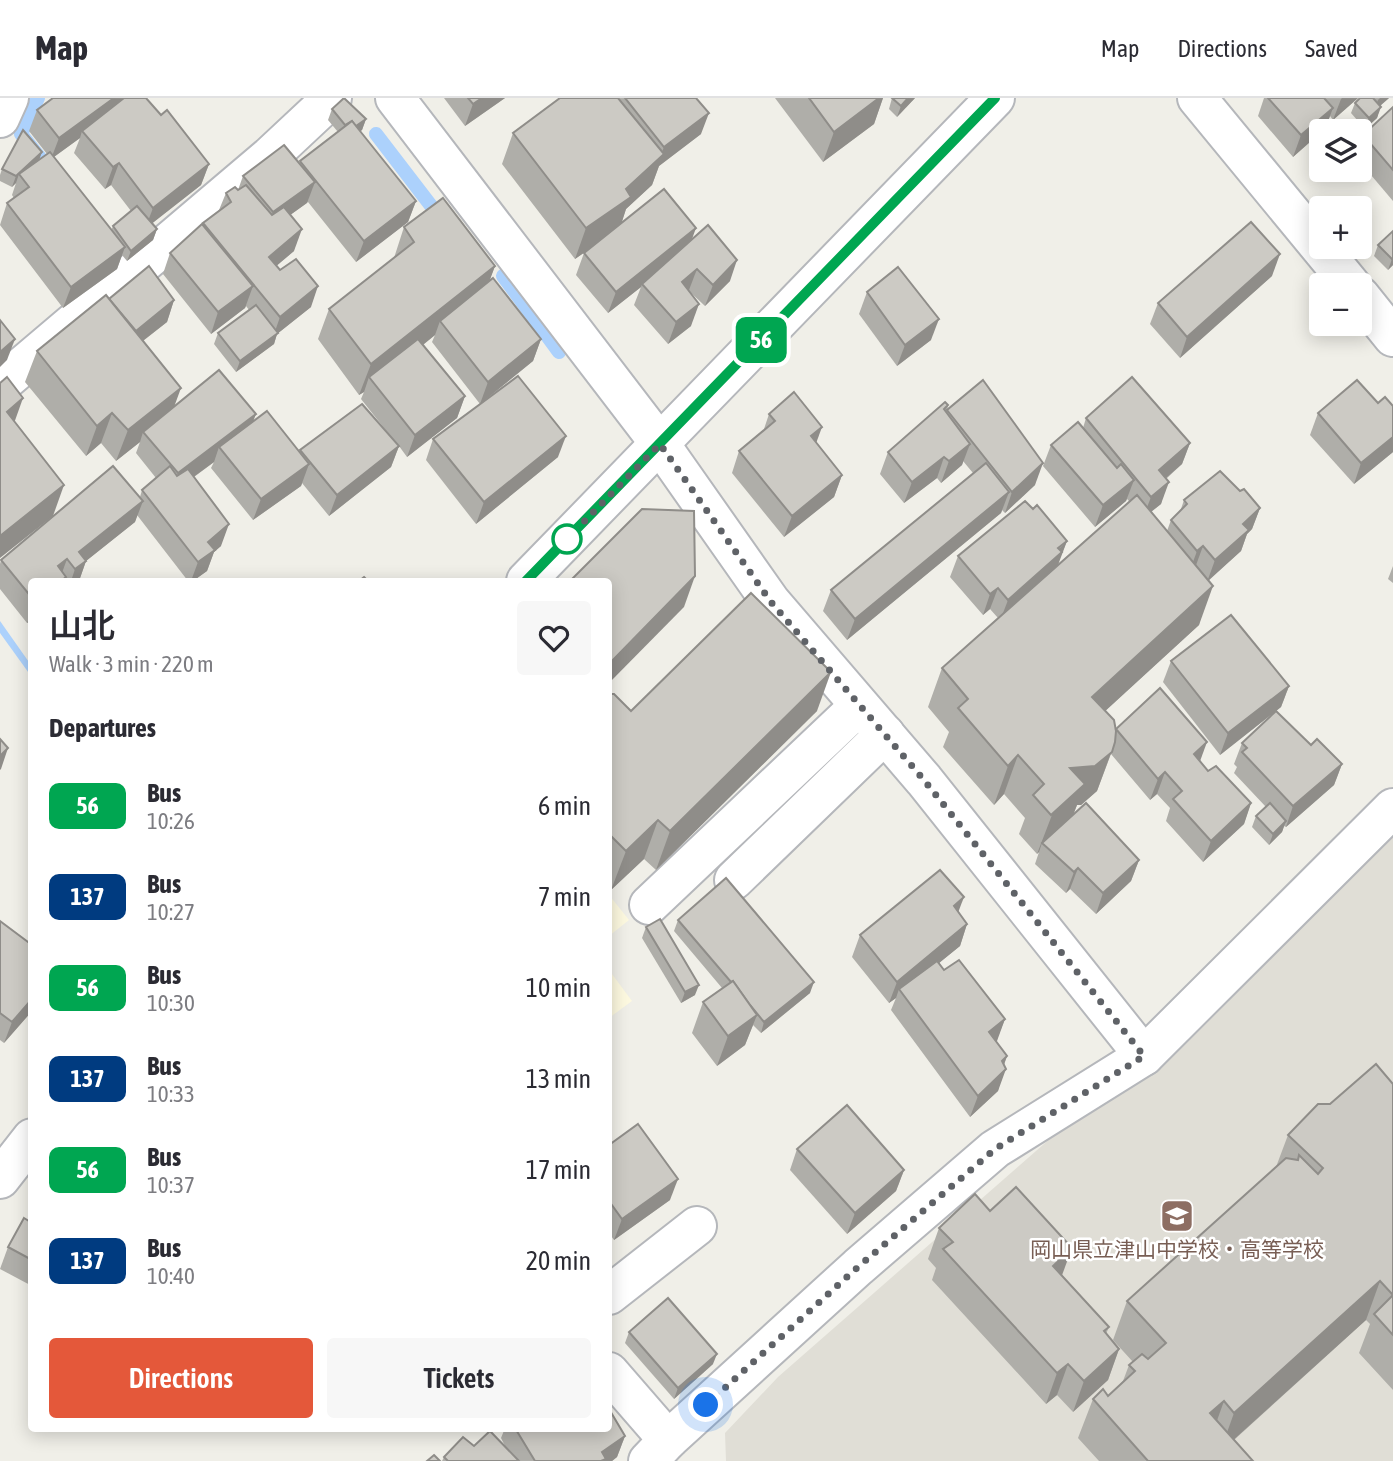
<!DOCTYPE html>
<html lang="en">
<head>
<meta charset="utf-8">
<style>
	body { margin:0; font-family:"Asap Condensed","Noto Sans JP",sans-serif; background:#f7f7f7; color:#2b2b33; height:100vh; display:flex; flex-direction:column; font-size:26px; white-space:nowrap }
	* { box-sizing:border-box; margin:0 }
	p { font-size:23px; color:#7c7c81 }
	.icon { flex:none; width:38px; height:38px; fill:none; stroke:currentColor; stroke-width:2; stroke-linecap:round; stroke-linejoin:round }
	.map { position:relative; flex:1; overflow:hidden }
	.side { position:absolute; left:28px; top:480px; width:584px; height:854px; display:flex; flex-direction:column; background:#fff; border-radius:7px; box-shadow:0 4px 18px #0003 }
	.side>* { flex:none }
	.badge { padding:0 14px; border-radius:10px; font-size:24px; line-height:46px }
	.buttons { position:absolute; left:1309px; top:21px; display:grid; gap:14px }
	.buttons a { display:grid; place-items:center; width:63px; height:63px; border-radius:7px; background:#fff; box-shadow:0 4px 18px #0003; font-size:35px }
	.you { position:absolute; width:35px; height:35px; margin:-18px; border:5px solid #fff; border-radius:50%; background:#1a73e8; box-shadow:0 0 0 10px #1a73e833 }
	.map>.badge { position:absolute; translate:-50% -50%; box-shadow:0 0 0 4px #fff }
	h2 { padding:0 21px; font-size:26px; line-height:63px }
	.round { display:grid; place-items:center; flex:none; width:74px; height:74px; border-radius:7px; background:#f7f7f7 }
	.overview { display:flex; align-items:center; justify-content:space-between; height:119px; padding:0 21px }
	h1 { font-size:33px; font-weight:600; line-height:52px }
	.action { display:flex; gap:14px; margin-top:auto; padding:14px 21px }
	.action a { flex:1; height:80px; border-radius:7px; background:#e4583a; color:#fff; font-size:28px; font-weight:600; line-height:80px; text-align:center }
	.action a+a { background:#f7f7f7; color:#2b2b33 }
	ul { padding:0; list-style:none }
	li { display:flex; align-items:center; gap:21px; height:91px; padding:0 21px }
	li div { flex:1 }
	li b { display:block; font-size:26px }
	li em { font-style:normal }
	li .badge { min-width:77px; font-weight:700; text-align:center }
	header { display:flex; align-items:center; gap:42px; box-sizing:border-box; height:98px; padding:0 35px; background:#fff; border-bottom:2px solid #e1e1e2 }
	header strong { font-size:33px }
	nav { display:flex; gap:38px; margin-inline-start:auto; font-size:24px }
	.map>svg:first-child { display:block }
</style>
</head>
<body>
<header>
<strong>Map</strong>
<nav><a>Map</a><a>Directions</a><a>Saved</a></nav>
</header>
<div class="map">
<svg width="1393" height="1363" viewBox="0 0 1393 1363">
	<rect width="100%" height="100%" fill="#f0efe8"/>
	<g fill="#fdf9e0">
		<polygon points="609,797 629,822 609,838"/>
		<polygon points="609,872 632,903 609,920"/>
	</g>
	<polygon fill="#e0ded6" points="1393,729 1393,1363 726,1363 725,1335 778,1279 1253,863"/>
	<polygon fill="#acd1fc" points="0,523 31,567 31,578 0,535"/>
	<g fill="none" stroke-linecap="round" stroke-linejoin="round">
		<g stroke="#acd1fc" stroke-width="14">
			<polyline points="38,0 21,36 53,76"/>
			<polyline points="376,36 432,109"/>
			<polyline points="503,178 559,254"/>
		</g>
		<defs>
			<g id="minor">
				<polyline points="395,0 660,346 771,504 924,682 1144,958"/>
				<polyline points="1197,0 1351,187"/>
				<polyline points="0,20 9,0"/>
				<polyline points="1360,198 1393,239"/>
				<polyline points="0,287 270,58 332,0"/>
				<polyline points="526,483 995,0"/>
				<polyline points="734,782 885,636"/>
				<polyline points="649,807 859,608"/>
				<polyline points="0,1081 32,1040"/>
				<polyline points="609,1197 697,1128"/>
				<polyline points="609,1274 668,1342"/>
				<polyline points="648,1363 668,1342 858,1169 995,1051 1144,958 1393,710"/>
			</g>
		</defs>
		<use href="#minor" stroke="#b5b7bb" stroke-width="42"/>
		<use href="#minor" stroke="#fff" stroke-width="38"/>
	</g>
	<g fill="#afaea9" fill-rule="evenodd">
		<polygon points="444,0 505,0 465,28"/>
		<polygon points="560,0 696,0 701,36 659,68 652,87 626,111 621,126 692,142 730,183 705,208 689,193 691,228 668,246 634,207 641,189 608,215 576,177 584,155 589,151 575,161 502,66 513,35"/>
		<polygon points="775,0 883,0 874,26 823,64"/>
		<polygon points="892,0 915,0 897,19 889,11"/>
		<polygon points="1264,0 1358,0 1333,22 1330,18 1325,31 1293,59 1258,18"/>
		<polygon points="1360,0 1389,0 1380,8 1377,20 1365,31 1351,15 1355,5"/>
		<polygon points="1393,9 1393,103 1360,64 1360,45 1363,37"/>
		<polygon points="332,11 366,21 362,32 360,33 416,103 408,124 356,164 308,104 290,117 294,153 276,168 311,209 277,236 274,246 236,274 214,246 218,235 249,212 246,208 245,210 211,236 163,176 170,155 203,125 219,112 226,95 238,92 243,78 300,65 300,63 338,34 328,22"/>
		<path d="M37,12l124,5 48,49 -8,21 -49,38 5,6 -4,11 -26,21 -5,-6 -5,14 -54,39 -63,-83 7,-22 7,-5 -2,-3 4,-12 -4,4 -12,-6v-6l2,-6 40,-17 -4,8 9,-6 -18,-23zM80,40l-6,15 31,36 6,-4 20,26 -18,15 -2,5 -57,-74z"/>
		<polygon points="404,129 495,168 489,183 541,241 533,263 484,303 558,359 476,426 426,362 433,341 480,306 432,244 435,237 423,247 465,298 457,320 407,359 399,348 391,369 329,418 302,385 301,388 253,422 211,370 214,364 194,379 221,448 214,454 207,473 193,483 188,483 137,417 135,424 86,463 79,483 32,483 32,522 27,525 0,491 0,466 1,462 140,399 142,392 156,380 136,355 140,344 116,363 101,345 86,358 25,284 37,253 109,201 174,202 167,224 143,243 174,309 254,323 299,354 300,352 392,340 361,301 364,294 359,297 318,241 329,211 394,160"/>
		<polygon points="1393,133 1393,167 1388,172 1374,158 1378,147"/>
		<polygon points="1272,178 1180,260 1150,226 1158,205"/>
		<polygon points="867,194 931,242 897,268 859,216"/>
		<polygon points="1378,305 1393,308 1393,354 1354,386 1310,337 1318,315"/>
		<polygon points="948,307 947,314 947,312 1035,387 1005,415 1002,412 1001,415 847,542 823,513 831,492 973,375 963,363 962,367 941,385 937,380 904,405 880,376 888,354"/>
		<polygon points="769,316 816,345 842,377 834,399 784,439 732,375 739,353 763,334"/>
		<polygon points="1086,320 1190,345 1182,366 1166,381 1161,406 1151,414 1167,433 1171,422 1180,414 1184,402 1240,393 1260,410 1252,431 1247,436 1241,453 1208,482 1199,527 1105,613 1116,631 1200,664 1208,673 1251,705 1244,726 1203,764 1166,723 1170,710 1157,696 1150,702 1111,656 1097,693 1081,707 1077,707 1073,717 1139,762 1131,783 1096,816 1070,791 1066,795 1035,766 1039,754 1037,756 1019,736 1025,720 1004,696 994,707 943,649 949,634 928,609 942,570 998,520 990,511 983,517 950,479 958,458 1067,443 1057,467 1130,404 1127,401 1126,403 1095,429 1043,368 1051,347 1083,330"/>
		<polygon points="1393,468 1393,485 1388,481"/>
		<polygon points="1171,563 1289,588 1281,609 1220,657 1163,584"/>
		<polygon points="609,596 631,613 817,613 656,772 644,761 611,792 609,789"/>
		<polygon points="1242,645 1311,647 1342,666 1334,687 1286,729 1284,728 1282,734 1269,747 1252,729 1256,718 1266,709 1234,675 1237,669 1234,666"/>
		<polygon points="958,814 967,826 960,848 939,865 944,872 1005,921 996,943 1007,958 1004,967 998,993 970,1019 891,912 896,900 889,905 852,859 860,837"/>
		<polygon points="678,822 810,895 761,935 753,927 745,947 717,968 692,935 703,904 722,890 674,833"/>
		<polygon points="0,823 32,847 32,913 4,945 0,942"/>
		<polygon points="646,829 695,897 681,905 642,840"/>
		<polygon points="1393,986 1393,1292 1359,1255 1370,1226 1366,1222 1234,1342 1253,1363 1099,1363 1078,1340 1093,1301 1108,1298 1123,1283 1129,1267 1133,1264 1113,1242 1127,1203 1276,1069 1288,1037 1330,1006"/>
		<polygon points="609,1047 670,1102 614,1142 609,1135"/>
		<polygon points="797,1051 904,1072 896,1093 847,1136 790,1072"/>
		<polygon points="990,1113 1062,1177 1109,1229 1106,1236 1119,1251 1108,1282 1073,1314 1057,1297 1046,1306 932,1182 936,1170 928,1161 939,1130"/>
		<polygon points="32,1125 32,1188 0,1171 8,1149"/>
		<polygon points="629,1234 713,1266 674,1301 625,1245"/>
		<polygon points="505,1330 609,1330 625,1338 617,1359 612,1363 442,1363 444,1359 474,1348 506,1350 501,1340"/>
	</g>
	<g fill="#8f8d89">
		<polygon points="114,0 135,0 82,33 80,40 51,61 59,40"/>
		<polygon points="482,0 505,0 465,28 473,6"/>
		<polygon points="879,0 883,0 874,26 823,64 834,34"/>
		<polygon points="908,0 915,0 897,19 901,8"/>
		<polygon points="1342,0 1358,0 1333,22 1341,1"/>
		<polygon points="1380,0 1389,0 1374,13 1378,2"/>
		<polygon points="1381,9 1377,20 1365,31 1369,20"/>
		<polygon points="1333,10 1325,31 1321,33 1321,34 1293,59 1301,37"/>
		<polygon points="709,15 701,36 659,68 652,87 626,111 620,130 575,161 586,130 660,59 664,49"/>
		<polygon points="366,21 362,32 346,44 350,33"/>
		<polygon points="42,54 38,65 19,76 16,85 12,89 16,78"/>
		<polygon points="119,65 111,87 105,91 113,69"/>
		<polygon points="209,66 201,87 145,131 153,110"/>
		<polygon points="315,84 307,105 265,135 273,114"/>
		<polygon points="416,103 408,124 356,164 364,143"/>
		<polygon points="696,130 688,152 642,186 641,189 608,215 616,194"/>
		<polygon points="157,131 153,142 127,163 131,153"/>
		<polygon points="302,131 294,153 261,181 269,159"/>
		<polygon points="125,149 117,171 63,210 71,189"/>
		<polygon points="1280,156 1272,178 1180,260 1187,239"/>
		<polygon points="1393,160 1393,167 1388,172 1392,161"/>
		<polygon points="737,162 730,183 705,208 713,187"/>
		<polygon points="495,168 484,198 440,223 435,237 374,286 369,279 364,294 359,297 371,266"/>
		<polygon points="697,171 689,192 674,205 682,184"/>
		<polygon points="253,188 245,210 211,236 218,214"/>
		<polygon points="318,188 311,209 277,236 274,246 236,274 240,263 273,239 280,219"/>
		<polygon points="174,202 167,224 122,259 130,238"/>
		<polygon points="699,206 691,228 668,246 676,224"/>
		<polygon points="939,221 931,242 897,268 905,247"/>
		<polygon points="15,241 7,262 0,269 0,254"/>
		<polygon points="541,241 533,263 480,306 488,284"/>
		<polygon points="181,290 170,320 143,334 140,344 116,363 128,332"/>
		<polygon points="465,298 457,320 407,359 415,337"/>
		<polygon points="23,300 12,331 7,314"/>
		<polygon points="112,315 101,345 86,358 97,328"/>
		<polygon points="256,316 248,337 219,349 214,364 170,396 178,375"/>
		<polygon points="822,329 814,351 811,338"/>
		<polygon points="566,338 558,359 476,426 484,404"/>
		<polygon points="1393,339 1393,354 1354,386 1361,365"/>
		<polygon points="1190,345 1182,366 1151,393 1159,372"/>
		<polygon points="970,346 962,367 941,385 949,363"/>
		<polygon points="399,348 391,369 329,418 337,397"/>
		<polygon points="944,359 937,380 904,405 912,384"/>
		<polygon points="1043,365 1035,387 1005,415 1012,394"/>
		<polygon points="309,366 301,388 253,422 261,401"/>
		<polygon points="842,377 834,399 784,439 792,418"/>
		<polygon points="1134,382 1126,403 1095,429 1103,407"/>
		<polygon points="1169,384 1161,406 1143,420 1151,399"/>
		<polygon points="64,387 53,418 0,460 0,438"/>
		<polygon points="1009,394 1001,415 847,542 855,521"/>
		<polygon points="143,403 135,424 86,463 79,483 71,483 75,471 79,454"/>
		<polygon points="1260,410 1252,431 1247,436 1241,453 1207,484 1215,462 1243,426"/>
		<polygon points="229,426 221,448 214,454 207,473 193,483 191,483 198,464 208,444"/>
		<polygon points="1067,443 1055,475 1000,523 1008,502"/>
		<polygon points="1203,448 1195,470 1189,475 1197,453"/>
		<polygon points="67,461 59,483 58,468"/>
		<polygon points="695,478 684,509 609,585 609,566"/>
		<polygon points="1213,488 1199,527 1078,638 1092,599"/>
		<polygon points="998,490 990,511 983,517 990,496"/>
		<polygon points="32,513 32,522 27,525"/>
		<polygon points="831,574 817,613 656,772 670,733"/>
		<polygon points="1289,588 1281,609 1220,657 1228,635"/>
		<polygon points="1115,644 1097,693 1081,707 1077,707 1070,725 1042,745 1039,754 1037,756 1070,670"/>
		<polygon points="1207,644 1199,666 1194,656"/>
		<polygon points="8,650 1,671 0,672 0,658"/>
		<polygon points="1018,657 1004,696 994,707 1008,668"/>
		<polygon points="1342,666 1334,687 1286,729 1293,708"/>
		<polygon points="1165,674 1157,696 1150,702 1158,681"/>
		<polygon points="1251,705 1244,726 1203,764 1211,743"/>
		<polygon points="658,722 644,761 611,792 626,753"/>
		<polygon points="1286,723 1282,734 1269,747 1273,736"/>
		<polygon points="1139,762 1131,783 1096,816 1103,795"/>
		<polygon points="1078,770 1070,791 1066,795 1074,774"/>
		<polygon points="964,799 956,820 954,808"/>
		<polygon points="967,826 960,848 902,895 899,891 896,900 889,905 897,884"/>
		<polygon points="814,884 810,895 761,935 764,924"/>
		<polygon points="699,887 695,897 681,905 685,894"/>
		<polygon points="32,901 32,913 4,945 12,924"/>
		<polygon points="757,917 745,947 717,968 728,938"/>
		<polygon points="1005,921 997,943 981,955 989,934"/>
		<polygon points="1007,958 1000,977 1006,971 998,993 970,1019 978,998 1002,963"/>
		<polygon points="904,1072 896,1093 847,1136 855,1115"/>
		<polygon points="678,1081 670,1102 614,1142 622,1121"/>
		<polygon points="1072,1150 1061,1180 1053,1168"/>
		<polygon points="1380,1183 1366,1222 1220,1354 1234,1315"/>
		<polygon points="1119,1251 1108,1282 1073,1314 1084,1283"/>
		<polygon points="717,1256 713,1266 674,1301 678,1290"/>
		<polygon points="1068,1266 1057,1297 1046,1306 1057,1275"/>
		<polygon points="1224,1303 1210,1342 1210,1315"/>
		<polygon points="625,1338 617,1359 612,1363 598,1363 602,1354"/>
	</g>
	<g fill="#cccac4" stroke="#8f8d89" stroke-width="2">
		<polygon points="53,0 114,0 59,40 37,12"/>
		<polygon points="124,0 146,0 161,17 167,12 209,66 153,110 119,65 113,69 82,33"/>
		<polygon points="344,0 366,21 356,28 352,23 345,27 332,11"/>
		<polygon points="468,0 482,0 473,6"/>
		<polygon points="560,0 618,0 664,56 626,91 631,99 586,130 513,35"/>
		<polygon points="625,0 696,0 709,15 664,49"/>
		<polygon points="809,0 879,0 834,34"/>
		<polygon points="892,0 908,0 901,8"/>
		<polygon points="1268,0 1324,0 1333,10 1301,37"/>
		<polygon points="1360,0 1373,0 1381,9 1369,20 1355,5"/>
		<polygon points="1393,9 1393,72 1363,37"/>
		<polygon points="352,23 416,103 364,143 300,63"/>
		<polygon points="23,32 42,54 16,78 2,71"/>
		<polygon points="284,47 315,84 273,114 243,78"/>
		<polygon points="50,54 125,149 71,189 7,105 29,89 19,76"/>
		<polygon points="246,87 272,117 284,109 302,131 269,159 280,172 296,161 318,188 280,219 203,125 231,104 226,95 235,89 238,92"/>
		<polygon points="664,91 696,130 616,194 584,155"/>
		<polygon points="443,100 495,168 371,266 329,211 414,144 404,129"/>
		<polygon points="137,108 157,131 131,153 113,128"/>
		<polygon points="1251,124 1280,156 1187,239 1158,205"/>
		<polygon points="202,126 253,188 218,214 170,155"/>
		<polygon points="708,127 737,162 713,187 697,171 682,184 699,206 676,224 642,186"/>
		<polygon points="1393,133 1393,160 1392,161 1378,147"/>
		<polygon points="149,168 174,202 136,233 109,201"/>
		<polygon points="898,169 939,221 905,247 867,194"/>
		<polygon points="493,180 541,241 488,284 440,223"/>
		<polygon points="106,197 181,290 128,332 112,315 97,328 37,253"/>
		<polygon points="256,207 278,235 240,263 218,235"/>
		<polygon points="0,222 15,241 0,254"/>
		<polygon points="418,241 465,298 415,337 369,279"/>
		<polygon points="219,272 256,316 178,375 143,334"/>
		<polygon points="518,278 566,338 484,404 433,341"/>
		<polygon points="7,279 23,300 7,314 64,387 0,438 0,285"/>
		<polygon points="1132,279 1190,345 1159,372 1169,384 1151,399 1086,320"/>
		<polygon points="983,282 1043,365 1012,394 947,312"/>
		<polygon points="1357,282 1378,305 1385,299 1393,308 1393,339 1361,365 1318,315"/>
		<polygon points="794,294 822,329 811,338 842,377 792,418 739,353 775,323 769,316"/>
		<polygon points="945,304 948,307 944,311 970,346 949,363 944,359 912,384 888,354"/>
		<polygon points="362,306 399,348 337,397 300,352"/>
		<polygon points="267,313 309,366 261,401 219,349"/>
		<polygon points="1078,324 1117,370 1121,366 1134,382 1103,407 1051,347"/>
		<polygon points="986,365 1009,394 855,521 831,492"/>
		<polygon points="113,368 143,403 79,454 86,463 75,471 67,461 58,468 66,479 61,483 32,483 32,500 1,462"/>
		<polygon points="170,368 177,378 188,371 229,426 208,444 215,452 198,464 142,392"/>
		<polygon points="1220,373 1240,393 1244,391 1260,410 1243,426 1249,432 1215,462 1203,448 1197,453 1171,422 1187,406 1184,402"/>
		<polygon points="1137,397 1213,488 1092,599 1114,622 1116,633 1115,644 1112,654 1095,668 1070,670 1085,686 1051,717 1033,697 1044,686 1018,657 1008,668 958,610 968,601 942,570"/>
		<polygon points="1025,403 1033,411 1037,407 1067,443 1058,450 1062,454 1008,502 998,490 990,496 958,458"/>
		<polygon points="642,411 694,413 695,478 609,566 609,483 570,483"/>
		<polygon points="364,479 368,483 359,483"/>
		<polygon points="751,495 831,574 670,733 658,722 626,753 609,736 609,596 614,596 631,613"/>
		<polygon points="1231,517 1289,588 1228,635 1171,563"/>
		<polygon points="1160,590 1207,644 1194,656 1208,673 1216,668 1251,705 1211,743 1173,701 1182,693 1165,674 1158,681 1116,631"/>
		<polygon points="1276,613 1311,647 1317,641 1342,666 1293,708 1242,654 1247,650 1242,645"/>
		<polygon points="0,641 8,650 0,658"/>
		<polygon points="1086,705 1139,762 1103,795 1078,770 1074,774 1042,745"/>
		<polygon points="1270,705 1286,723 1273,736 1256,718"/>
		<polygon points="940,772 964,799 954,808 967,826 897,884 860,837"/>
		<polygon points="726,780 814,884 764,924 750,907 733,883 731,884 678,822"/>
		<polygon points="660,821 699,887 685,894 646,829"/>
		<polygon points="0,823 32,847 32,901 12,924 0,915"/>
		<polygon points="959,862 1005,921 989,934 1007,958 1002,963 1006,971 978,998 899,891 937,863 944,872"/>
		<polygon points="733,883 757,917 728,938 703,904"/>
		<polygon points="1376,966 1393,986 1393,1237 1374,1216 1393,1197 1380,1183 1234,1315 1224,1303 1210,1315 1253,1363 1148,1363 1093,1301 1103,1291 1108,1298 1135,1273 1129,1267 1142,1256 1148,1261 1166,1245 1127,1203 1286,1060 1298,1062 1299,1057 1318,1076 1323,1070 1288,1037 1318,1006 1330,1006"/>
		<polygon points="847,1007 904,1072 855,1115 797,1051"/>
		<polygon points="638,1026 678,1081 622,1121 609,1103 609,1047"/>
		<polygon points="1016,1089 1072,1150 1053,1168 1109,1229 1104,1233 1119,1251 1084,1283 1068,1266 1057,1275 943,1151 953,1144 939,1130 975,1096 990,1113"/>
		<polygon points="24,1120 32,1125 32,1162 8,1149"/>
		<polygon points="668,1200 717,1256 678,1290 629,1234"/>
		<polygon points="609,1311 625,1338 602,1354 606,1361 601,1363 535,1363 515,1330 609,1330"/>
		<polygon points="490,1333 519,1363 448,1363 444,1359 463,1339 474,1348"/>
		<polygon points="434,1357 440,1363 427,1363"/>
	</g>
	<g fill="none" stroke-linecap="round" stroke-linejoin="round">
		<defs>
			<polyline id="line" points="526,483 995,0"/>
		</defs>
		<use href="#line" stroke="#fff" stroke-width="16"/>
		<use href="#line" stroke="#00a651" stroke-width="10"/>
		<polyline stroke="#5f6267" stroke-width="7" stroke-dasharray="0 12.6" points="567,441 660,346 771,504 924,682 1144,958 995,1051 858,1169 706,1307"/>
	</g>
	<defs>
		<symbol id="school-square" viewBox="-11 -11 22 22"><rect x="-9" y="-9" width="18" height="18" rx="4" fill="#8d6e63" stroke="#fff"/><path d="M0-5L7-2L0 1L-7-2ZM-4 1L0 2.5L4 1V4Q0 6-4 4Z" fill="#fff"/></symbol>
	</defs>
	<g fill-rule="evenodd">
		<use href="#school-square" x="1158" y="1099" width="38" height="38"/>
	</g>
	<circle fill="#fff" stroke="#00a651" stroke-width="3.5" cx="567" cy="441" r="14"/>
	<g text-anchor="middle" stroke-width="5" stroke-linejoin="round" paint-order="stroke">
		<g font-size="21" fill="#785e54" stroke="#fff">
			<text x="1177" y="1159">岡山県立津山中学校・高等学校</text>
		</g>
	</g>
</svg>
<div class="buttons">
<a><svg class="icon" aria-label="layers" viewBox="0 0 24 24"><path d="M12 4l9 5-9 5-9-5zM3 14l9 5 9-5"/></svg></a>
<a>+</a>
<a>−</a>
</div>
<div class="you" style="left:706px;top:1307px"></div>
<b class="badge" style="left:761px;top:242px;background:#00a651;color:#fff">56</b>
<section class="side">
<div class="overview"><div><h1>山北</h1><p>Walk · 3 min · 220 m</p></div><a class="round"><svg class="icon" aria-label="heart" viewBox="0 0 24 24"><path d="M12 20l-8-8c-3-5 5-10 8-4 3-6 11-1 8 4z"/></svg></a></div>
<h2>Departures</h2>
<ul>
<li><span class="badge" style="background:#00a651;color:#fff">56</span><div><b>Bus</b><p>10:26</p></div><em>6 min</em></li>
<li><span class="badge" style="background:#003b80;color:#fff">137</span><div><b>Bus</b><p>10:27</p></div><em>7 min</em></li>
<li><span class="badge" style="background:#00a651;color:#fff">56</span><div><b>Bus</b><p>10:30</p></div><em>10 min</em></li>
<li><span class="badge" style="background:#003b80;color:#fff">137</span><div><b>Bus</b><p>10:33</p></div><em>13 min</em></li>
<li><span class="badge" style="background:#00a651;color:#fff">56</span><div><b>Bus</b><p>10:37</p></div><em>17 min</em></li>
<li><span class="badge" style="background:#003b80;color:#fff">137</span><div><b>Bus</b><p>10:40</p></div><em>20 min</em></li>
</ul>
<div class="action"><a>Directions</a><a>Tickets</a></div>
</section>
</div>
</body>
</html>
